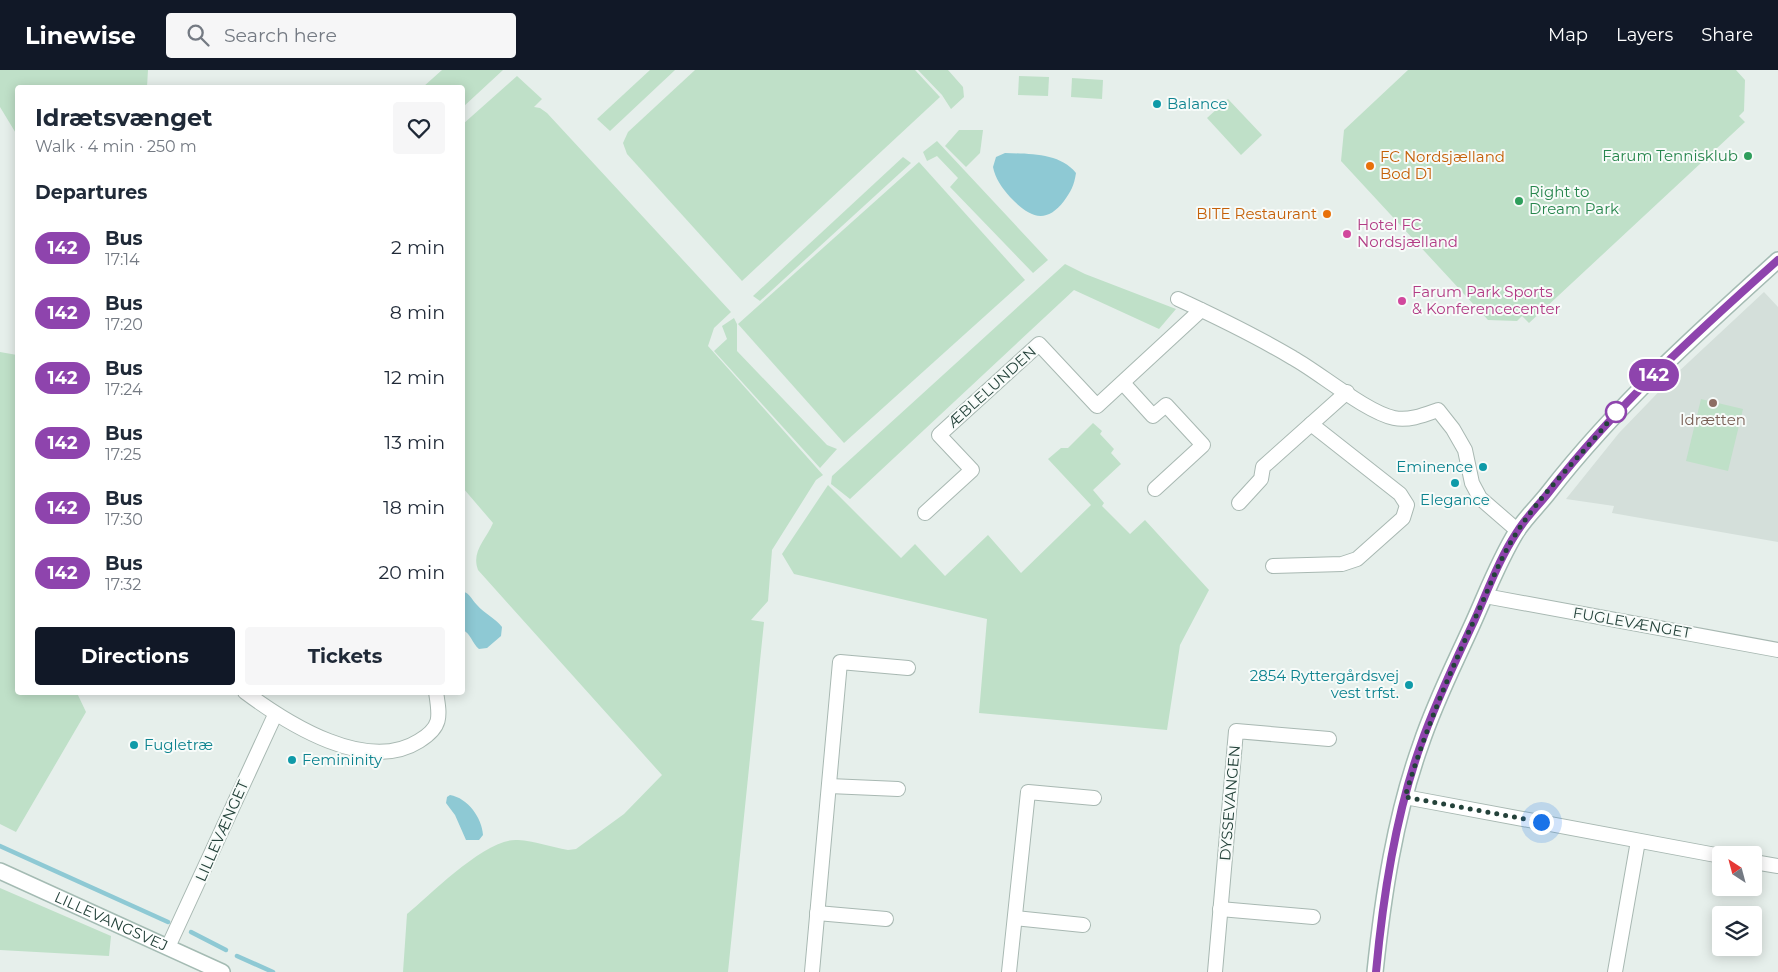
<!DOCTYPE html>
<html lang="en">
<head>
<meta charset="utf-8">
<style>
	body { margin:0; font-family:Montserrat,sans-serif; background:#f6f6f7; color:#1f2937; height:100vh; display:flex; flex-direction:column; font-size:19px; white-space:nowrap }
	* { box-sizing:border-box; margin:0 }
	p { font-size:16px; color:#747a83 }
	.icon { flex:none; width:28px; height:28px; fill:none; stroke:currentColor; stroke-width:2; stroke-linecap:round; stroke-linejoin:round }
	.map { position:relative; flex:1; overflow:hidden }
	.sheet { position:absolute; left:15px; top:15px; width:450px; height:610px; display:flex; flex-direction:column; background:#fff; border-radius:5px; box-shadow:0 2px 12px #0003 }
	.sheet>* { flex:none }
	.badge { padding:0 10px; border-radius:16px; font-size:18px; line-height:32px }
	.needle { width:32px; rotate:324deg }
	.tools { position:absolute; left:1712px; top:776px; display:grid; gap:10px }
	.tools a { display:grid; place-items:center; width:50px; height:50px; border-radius:5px; background:#fff; box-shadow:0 2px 12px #0003; font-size:25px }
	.you { position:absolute; width:25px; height:25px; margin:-12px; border:4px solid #fff; border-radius:50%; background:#1a73e8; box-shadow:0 0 0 8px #1a73e833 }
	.map>.badge { position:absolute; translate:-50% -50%; box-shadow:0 0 0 2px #fff }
	h2 { padding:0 20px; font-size:19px; line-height:45px }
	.round { display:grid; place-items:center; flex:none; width:52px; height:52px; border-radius:5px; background:#f6f6f7 }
	.overview { display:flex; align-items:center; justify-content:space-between; height:85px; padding:0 20px }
	h1 { font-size:24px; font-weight:700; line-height:38px }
	.cta { display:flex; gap:10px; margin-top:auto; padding:10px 20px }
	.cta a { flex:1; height:58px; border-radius:5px; background:#111827; color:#fff; font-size:20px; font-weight:700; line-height:58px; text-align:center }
	.cta a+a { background:#f6f6f7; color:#1f2937 }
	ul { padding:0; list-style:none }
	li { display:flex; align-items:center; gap:15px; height:65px; padding:0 20px }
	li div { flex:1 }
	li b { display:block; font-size:19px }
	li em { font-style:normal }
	li .badge { min-width:55px; font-weight:700; text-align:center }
	header { display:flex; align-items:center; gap:30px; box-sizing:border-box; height:70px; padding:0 25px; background:#111827; color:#fff }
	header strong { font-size:24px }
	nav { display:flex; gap:28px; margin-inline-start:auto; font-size:18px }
	.search { width:350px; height:45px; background:#f6f6f7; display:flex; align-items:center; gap:12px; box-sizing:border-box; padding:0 18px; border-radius:5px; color:#747a83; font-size:19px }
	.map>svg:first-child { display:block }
</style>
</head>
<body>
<header>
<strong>Linewise</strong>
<div class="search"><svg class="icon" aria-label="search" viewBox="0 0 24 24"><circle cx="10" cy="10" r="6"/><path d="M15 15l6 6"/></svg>Search here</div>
<nav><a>Map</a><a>Layers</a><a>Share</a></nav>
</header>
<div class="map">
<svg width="1778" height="902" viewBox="0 0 1778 902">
	<rect width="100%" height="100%" fill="#e6efeb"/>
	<polygon fill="#d4dfda" points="1764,222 1778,237 1778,472 1612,443 1614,436 1566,429 1619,363 1676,304"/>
	<g fill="#bfe0c8">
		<polygon points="0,0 148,0 147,17 18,18 17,65 0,37"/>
		<polygon points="442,0 503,0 463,37 462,18 423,17"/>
		<polygon points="650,0 675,0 610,61 597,49"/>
		<polygon points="695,0 915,0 940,27 742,211 627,84 623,73 628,62"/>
		<polygon points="918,0 948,0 963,17 964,27 951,39 942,25"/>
		<polygon points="1408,0 1736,0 1745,10 1744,41 1739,46 1745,52 1529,253 1522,246 1517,251 1488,250 1341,91 1344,60"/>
		<path d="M517,6l25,23 -8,8 6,1 7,5 184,199 -17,16 -6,18 115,129 -7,5 -44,70 -4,51 -17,19 13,2 -36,350h-325l4,-58c24,-20 80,-77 111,-74 16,1 33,7 50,10l8,-1 48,-35 38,-39 -184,-205c-7,-19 8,-30 15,-47l-30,-35v-364z"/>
		<polygon points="1019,6 1049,7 1048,26 1018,25"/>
		<polygon points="1072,8 1103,10 1102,29 1071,27"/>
		<polygon points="1228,29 1262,65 1241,85 1207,48"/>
		<polygon points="959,60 983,60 980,83 966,97 945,76"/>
		<polygon points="937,71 1048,190 1033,203 950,117 958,108 937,86 927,91 923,82"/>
		<polygon points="903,87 911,93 760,231 753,226"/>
		<polygon points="919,92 1025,210 844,373 738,254"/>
		<polygon points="1065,194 1085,204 1176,239 1159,259 1074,220 850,429 831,414 832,406"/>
		<polygon points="734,248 737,254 737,281 827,375 837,379 820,398 714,281 727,269 722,256"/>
		<polygon points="0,282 17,285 18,622 77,623 86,642 16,762 0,754"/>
		<polygon points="1701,329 1743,339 1728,401 1686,391"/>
		<polygon points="1093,353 1102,361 1100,364 1114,379 1111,383 1121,394 1093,420 1104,433 1102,436 1130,464 1145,450 1209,520 1180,575 1167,660 979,643 987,549 794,504 782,484 828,415 901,488 915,474 945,506 988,465 1021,503 1091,435 1048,389 1061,378 1068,378"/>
		<polygon points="0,818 111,866 109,886 0,880"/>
	</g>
	<g fill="#8ec9d4">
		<path d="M1005,83c25,1 55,0 71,20 -2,13 -5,18 -12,28 -19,25 -36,15 -54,-4 -8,-9 -15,-19 -17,-30l3,-10z"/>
		<path d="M462,521c9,3 9,8 15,14 8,9 18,13 25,22l-1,9 -14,12 -8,1c-7,-6 -8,-15 -16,-19z"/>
		<path d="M450,725c18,3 32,23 33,40l-4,5h-13l-11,-25 -9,-12 1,-6z"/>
	</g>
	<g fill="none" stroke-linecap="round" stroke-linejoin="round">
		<g stroke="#8ec9d4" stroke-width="4.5">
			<polyline points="0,776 168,852"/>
			<polyline points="191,862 226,880"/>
			<polyline points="237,886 273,902"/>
		</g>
		<defs>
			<g id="street">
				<path d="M1178,229c39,18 78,37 115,59 27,15 73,54 101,60 15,3 30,-3 44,-8l15,19 12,21 7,33 8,15 38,33"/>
				<polyline points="1123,313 1153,346 1166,335 1203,375 1155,419"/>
				<polyline points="1239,433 1261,409 1263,397 1347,322"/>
				<polyline points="925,443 972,400 939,365 1039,274 1097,336 1201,240"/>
				<polyline points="1273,496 1342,494 1357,489 1403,448 1407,435 1400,424 1311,354"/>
				<polyline points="1485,526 1778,580"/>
				<path d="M245,622c43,32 122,82 174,49 23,-14 21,-24 17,-49"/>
				<polyline points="829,716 898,719"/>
				<polyline points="1405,727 1721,786"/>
				<polyline points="1754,792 1778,796"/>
				<polyline points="1220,839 1313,847"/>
				<polyline points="817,843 886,849"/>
				<polyline points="1015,848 1083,855"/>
				<polyline points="168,877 275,645"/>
				<polyline points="812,902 840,592 908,598"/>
				<polyline points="1009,902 1028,722 1094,728"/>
				<polyline points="1215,902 1236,661 1329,669"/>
				<polyline points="1615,902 1638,771"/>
			</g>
			<g id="secondary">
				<path id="s1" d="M0,801l222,101"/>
				<path d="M1375,902c8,-76 20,-156 46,-228 14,-42 34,-81 52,-121 14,-31 26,-63 44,-92 9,-14 22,-26 32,-39 67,-86 148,-159 229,-232"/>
			</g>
		</defs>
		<use href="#street" stroke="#a8b8b2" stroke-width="16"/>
		<use href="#secondary" stroke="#a4bbb3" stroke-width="18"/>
		<use href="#street" stroke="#fff" stroke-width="14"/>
		<use href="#secondary" stroke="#fff" stroke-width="15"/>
	</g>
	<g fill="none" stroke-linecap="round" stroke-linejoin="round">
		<defs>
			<path id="line" d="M1376,902c7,-76 19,-156 45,-228 15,-43 35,-84 54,-125 13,-29 24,-60 42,-87 9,-15 22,-27 32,-40 67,-86 148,-160 229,-232"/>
		</defs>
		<use href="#line" stroke="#fff" stroke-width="11"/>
		<use href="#line" stroke="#8e44ad" stroke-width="8"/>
		<path stroke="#24423a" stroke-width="5" stroke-dasharray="0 9" d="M1541,752l-136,-25c19,-64 44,-123 72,-183 13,-28 23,-56 40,-82 28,-44 68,-79 99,-120"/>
	</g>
	<g fill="#0f9aa8" stroke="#f7fbf9" stroke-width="2">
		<circle cx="1157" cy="34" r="5"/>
		<circle cx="1483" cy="397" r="5"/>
		<circle cx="1455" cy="413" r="5"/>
		<circle cx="1409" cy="615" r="5"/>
		<circle cx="134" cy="675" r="5"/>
		<circle cx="292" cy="690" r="5"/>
	</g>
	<g fill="#2e9e5b" stroke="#f7fbf9" stroke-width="2">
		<circle cx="1748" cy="86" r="5"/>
		<circle cx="1519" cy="131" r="5"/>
	</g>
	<g fill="#e8710a" stroke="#f7fbf9" stroke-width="2">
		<circle cx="1370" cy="96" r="5"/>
		<circle cx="1327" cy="144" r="5"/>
	</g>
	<g fill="#d1479c" stroke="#f7fbf9" stroke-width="2">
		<circle cx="1347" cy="164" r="5"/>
		<circle cx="1402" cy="231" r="5"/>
	</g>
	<circle fill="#8d6e63" stroke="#f7fbf9" stroke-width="2" cx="1713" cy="333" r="5"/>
	<circle fill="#fff" stroke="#8e44ad" stroke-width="2.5" cx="1616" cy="342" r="10"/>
	<g text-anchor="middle" stroke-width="4" stroke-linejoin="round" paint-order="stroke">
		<g font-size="15" fill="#0d838f" stroke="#f7fbf9" text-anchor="start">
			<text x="1167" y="39">Balance</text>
			<text x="1473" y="402" text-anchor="end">Eminence</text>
			<text x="1455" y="435" text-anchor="middle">Elegance</text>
			<text x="1399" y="611" text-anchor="end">2854 Ryttergårdsvej<tspan x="1399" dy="17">vest trfst.</tspan></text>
			<text x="144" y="680">Fugletræ</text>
			<text x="302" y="695">Femininity</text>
		</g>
		<g font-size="15" fill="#27864d" stroke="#f7fbf9" text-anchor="end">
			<text x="1738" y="91">Farum Tennisklub</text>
			<text x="1529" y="127" text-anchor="start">Right to<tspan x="1529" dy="17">Dream Park</tspan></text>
		</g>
		<g font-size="15" fill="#c56008" stroke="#f7fbf9" text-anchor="start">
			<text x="1380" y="92">FC Nordsjælland<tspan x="1380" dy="17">Bod D1</tspan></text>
			<text x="1317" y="149" text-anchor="end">BITE Restaurant</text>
		</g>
		<g font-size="15" fill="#b23c85" stroke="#f7fbf9" text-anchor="start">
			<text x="1357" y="160">Hotel FC<tspan x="1357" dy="17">Nordsjælland</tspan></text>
			<text x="1412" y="227">Farum Park Sports<tspan x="1412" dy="17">&amp; Konferencecenter</tspan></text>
		</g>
		<g font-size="15" fill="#24423a" stroke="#f7fbf9">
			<text transform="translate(992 317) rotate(-42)" y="5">ÆBLELUNDEN</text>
			<text transform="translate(1632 553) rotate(10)" y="5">FUGLEVÆNGET</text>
			<text transform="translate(1230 733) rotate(-85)" y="5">DYSSEVANGEN</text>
			<text transform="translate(222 761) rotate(-66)" y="5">LILLEVÆNGET</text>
			<text dy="5" stroke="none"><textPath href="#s1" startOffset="122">LILLEVANGSVEJ</textPath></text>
		</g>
		<g font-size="15" fill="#785e54" stroke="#f7fbf9">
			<text x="1713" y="355">Idrætten</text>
		</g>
	</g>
</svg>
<div class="tools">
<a><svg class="needle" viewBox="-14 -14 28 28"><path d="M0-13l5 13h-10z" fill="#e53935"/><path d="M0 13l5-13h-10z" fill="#747a83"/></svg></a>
<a><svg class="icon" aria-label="layers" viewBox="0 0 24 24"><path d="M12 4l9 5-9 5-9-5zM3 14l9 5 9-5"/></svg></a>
</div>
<div class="you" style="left:1541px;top:752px"></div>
<b class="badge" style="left:1654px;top:305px;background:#8e44ad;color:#fff">142</b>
<section class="sheet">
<div class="overview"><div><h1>Idrætsvænget</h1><p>Walk · 4 min · 250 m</p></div><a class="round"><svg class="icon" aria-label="heart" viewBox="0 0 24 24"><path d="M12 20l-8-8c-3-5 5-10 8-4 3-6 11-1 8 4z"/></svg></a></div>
<h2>Departures</h2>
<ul>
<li><span class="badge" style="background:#8e44ad;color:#fff">142</span><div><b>Bus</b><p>17:14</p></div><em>2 min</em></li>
<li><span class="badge" style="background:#8e44ad;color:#fff">142</span><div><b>Bus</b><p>17:20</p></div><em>8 min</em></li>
<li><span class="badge" style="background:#8e44ad;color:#fff">142</span><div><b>Bus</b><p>17:24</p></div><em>12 min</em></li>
<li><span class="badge" style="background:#8e44ad;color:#fff">142</span><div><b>Bus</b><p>17:25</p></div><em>13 min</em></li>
<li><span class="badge" style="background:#8e44ad;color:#fff">142</span><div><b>Bus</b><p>17:30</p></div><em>18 min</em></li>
<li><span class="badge" style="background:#8e44ad;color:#fff">142</span><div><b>Bus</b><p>17:32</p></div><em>20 min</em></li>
</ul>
<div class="cta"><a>Directions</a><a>Tickets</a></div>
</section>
</div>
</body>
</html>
